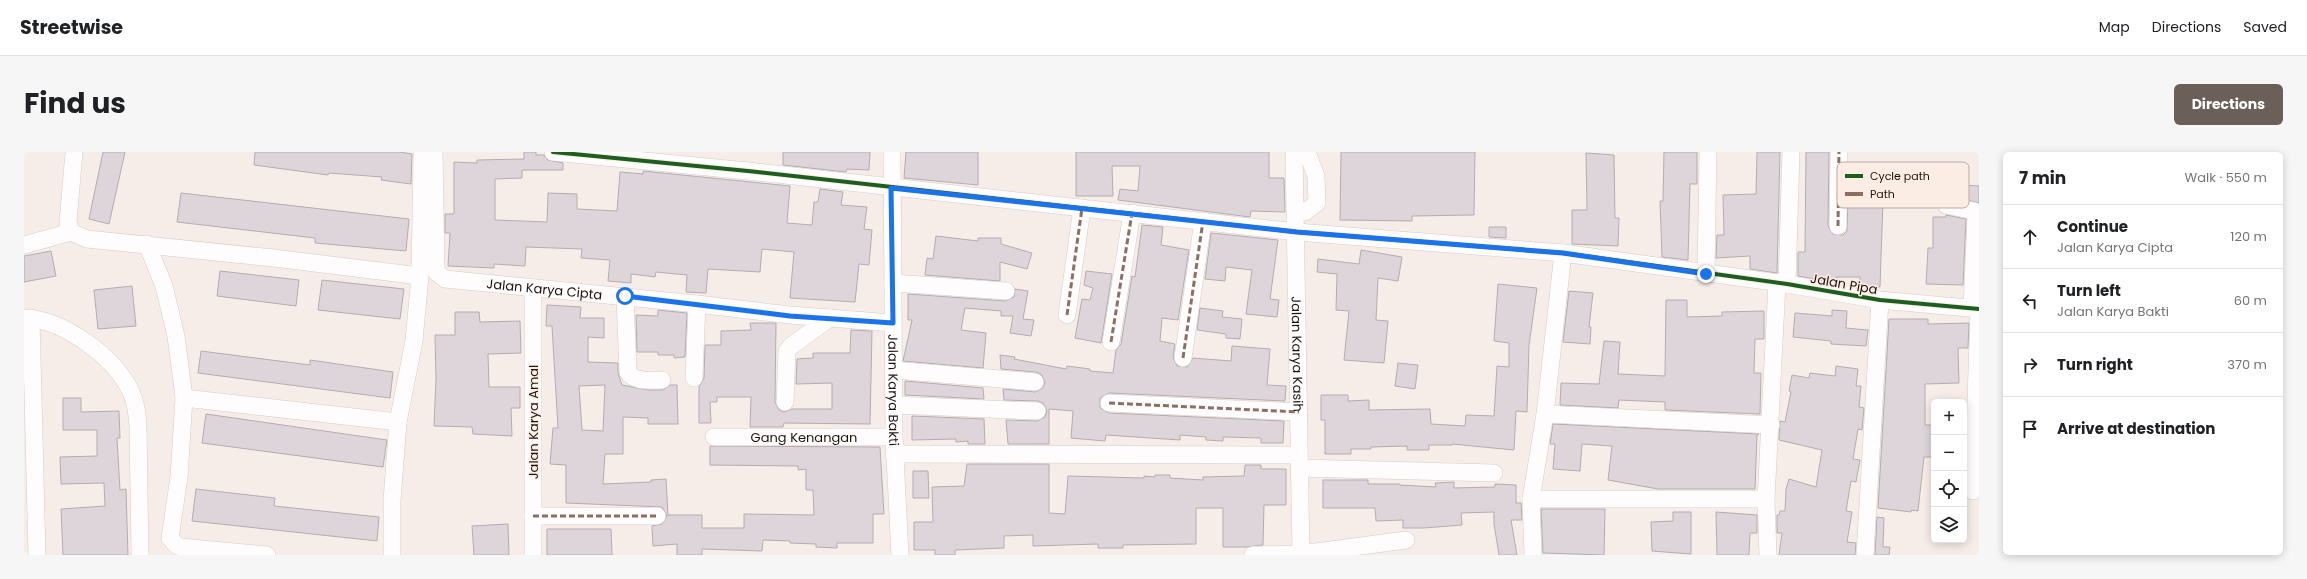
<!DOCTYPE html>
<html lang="en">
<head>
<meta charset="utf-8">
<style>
  body { margin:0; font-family:Poppins,sans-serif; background:#f6f6f6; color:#202124 }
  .controls { position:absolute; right:12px; bottom:12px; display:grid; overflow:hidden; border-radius:6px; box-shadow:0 2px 10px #0003 }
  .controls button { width:36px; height:36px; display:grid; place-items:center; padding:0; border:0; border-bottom:1px solid #e0e0e0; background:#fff; color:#202124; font:20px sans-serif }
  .stop { position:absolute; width:12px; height:12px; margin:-9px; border:3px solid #1a73e8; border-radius:50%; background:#fff }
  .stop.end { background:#1a73e8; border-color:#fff; box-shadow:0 1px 4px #0008 }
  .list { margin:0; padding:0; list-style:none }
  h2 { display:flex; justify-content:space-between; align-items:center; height:52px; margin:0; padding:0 16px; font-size:17px }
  h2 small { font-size:13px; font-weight:400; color:#757577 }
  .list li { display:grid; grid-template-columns:26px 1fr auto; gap:12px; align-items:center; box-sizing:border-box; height:64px; padding:0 16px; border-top:1px solid #e0e0e0 }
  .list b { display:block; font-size:15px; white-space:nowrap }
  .list p { margin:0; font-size:13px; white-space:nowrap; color:#757577 }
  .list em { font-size:13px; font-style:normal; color:#757577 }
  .icon { flex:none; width:22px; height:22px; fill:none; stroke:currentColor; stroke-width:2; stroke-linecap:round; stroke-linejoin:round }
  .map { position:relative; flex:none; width:1955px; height:403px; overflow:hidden; border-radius:6px }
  header { display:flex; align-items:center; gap:24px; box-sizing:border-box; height:56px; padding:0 20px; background:#fff; border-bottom:1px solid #e0e0e0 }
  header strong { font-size:19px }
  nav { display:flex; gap:22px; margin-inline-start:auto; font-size:14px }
  .intro { display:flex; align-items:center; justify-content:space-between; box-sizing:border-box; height:96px; padding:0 24px }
  h1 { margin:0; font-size:28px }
  .button { padding:10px 18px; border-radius:6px; background:#6a5f59; color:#fff; font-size:14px; font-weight:700 }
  main { display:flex; gap:24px; padding:0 24px }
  aside { flex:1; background:#fff; border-radius:6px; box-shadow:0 2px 10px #0003 }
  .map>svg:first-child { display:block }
  .building { fill:#ddd5d9; stroke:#b4acb0; fill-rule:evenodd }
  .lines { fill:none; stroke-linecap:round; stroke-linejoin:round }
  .minor-casing { stroke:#d6cbc5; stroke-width:18 }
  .minor { stroke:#fefcfc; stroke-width:17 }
  .quiet { stroke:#8d6e63; stroke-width:3; stroke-dasharray:6 3; stroke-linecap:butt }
  .cycleway-casing { stroke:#fbece4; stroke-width:6 }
  .cycleway { stroke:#1b5e20; stroke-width:4 }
  .route { stroke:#1a73e8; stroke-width:5 }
  .labels { text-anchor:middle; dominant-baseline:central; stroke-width:3; stroke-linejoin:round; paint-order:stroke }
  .street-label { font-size:13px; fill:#1e120b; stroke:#fbece4 }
  .key { fill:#fbece4; stroke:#b9aba3; stroke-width:1 }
  .key-label { font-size:11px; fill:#1e120b }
</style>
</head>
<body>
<header>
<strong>Streetwise</strong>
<nav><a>Map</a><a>Directions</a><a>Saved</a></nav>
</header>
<div class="intro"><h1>Find us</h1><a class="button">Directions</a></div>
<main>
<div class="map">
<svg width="1955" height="403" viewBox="0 0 1955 403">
  <rect width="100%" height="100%" fill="#f6ede9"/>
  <path class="building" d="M79,0h22l-16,72 -20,-5z
    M231,0h144l13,2 -1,30 -30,-4 1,-3 -53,-4 -1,2 -74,-10z
    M500,0h12v3h8l4,5 15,3v7h-41v8l-27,1v41l52,2 1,-29 29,1v15l40,2 3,-39 23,2v-3l147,15 -3,37 25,2 2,-23h4l2,-13 23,3 -2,13 26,2 -3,22 8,1 -3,35 -10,-1 -4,38 -65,-4 4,-46 -32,-3 -2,23 -52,-3 -2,24 -20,-1 1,-17 -31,-3 -1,5 -24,-3v9l-23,-2 2,-21 -29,-2 1,-9 -56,-2 -1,19 -31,-2v4l-46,-2 2,-33h-5v-19h9v-52l23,1v-3l47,-1z
    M759,0h87l-1,18 -22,-1 -1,3 -63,-7z
    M882,0h72v33l-74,-7z
    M1052,0h193v26h15l1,34 -34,-1 -1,6 -132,-17 2,-11 18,2 2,-25h-28l1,30h-37z
    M1317,0h134l-1,63 -62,1v5l-72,-1z
    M1640,0h33v32h-7l-2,76 -26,-3 -2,-56h3z
    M1733,0h23l-3,121 -27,-4v-13l-34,2 1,-23h7l-1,-40 33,-1z
    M1782,0h23l-1,74 5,8 10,1 4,-4 1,-32 35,2 -3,86 -20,-1v-9h-23v3h-17l-22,-4v-24h7z
    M1562,1l28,2 1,63h4l-1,28 -46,-2v-34h15z
    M1924,32l31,2v17l-32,-8z
    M157,41l228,26 -3,32 -91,-8v-5l-138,-16z
    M1922,63l20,4 -3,66 -37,-1 2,-36h5v-31h13z
    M1118,73l21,2 -2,18 28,5 -11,70 -16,-2 -2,23 15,3 -2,13 4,9 10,1 6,-9 38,3 1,-15 38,3 -3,36 19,1 -1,15 -176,-8 -9,5v10l9,5 175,8 -1,22h-22v-5l-38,-1v4l-17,-1v-3l-26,-2v5l-74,-5 -1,6 -34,-3 2,-27 -24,-2v35h-41l-2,-24 31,1 8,-4 2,-6 -4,-8 -5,-2 -34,-1 -1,-11 32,3 8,-4 2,-6 -4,-8 -5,-2 -35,-3 -1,-14 15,2 -1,2 52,10 1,-3 23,3v2l23,2 3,-23 5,-6 11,-68 3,1z
    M1465,75h17v11l-17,-1z
    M1187,81l67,7 -8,59 9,1 -2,17 -31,-3 6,-44 -26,-3 -1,14 -20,-2z
    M912,84l42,5v-3h23v6l31,9 -5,16 -27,-7v19l-75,-6 2,-17 6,1z
    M1337,98l41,7 -4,24 -20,-3 -2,42 12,1 -4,42 -40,-3 5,-49 -13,-1 1,-36 -20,-2 1,-13 41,5z
    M27,99l5,25 -32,6v-26z
    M196,119l79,9 -3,26 -79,-10z
    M1062,119l26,3 -11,69 -26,-5 7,-39 8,1 3,-12 -9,-3z
    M298,128l82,9 -4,30 -82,-9z
    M1474,132l39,4 -8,57 -2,67 -11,-1 -2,39 -62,-6v1h-23v5h-22v-4l-36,1v2h-20v5h-26v-34h-4v-25h27v6l21,-1v10l61,-1 1,15 34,2 1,-11 28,1 3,-50 12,1v-24l-15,-2z
    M108,134l4,40 -38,3 -4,-39z
    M991,137l13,2 -5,28 11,1 -3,16 -21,-3 3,-17h-12v-5l-36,-3 -4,22 25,3 -3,35 -80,-7 9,-41h-4v-26l97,7 9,-4z
    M1545,139l24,2 -4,34h2l-1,17 -27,-2z
    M1642,148h21v17l35,-1v-4l42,-1v28h-9l-1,34h7l-1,41 -95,-4v-8l-46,-2 -1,8 -58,-3 1,-22 38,1 5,-43 16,1 -2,32 47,2z
    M523,153l34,2 -1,11h24v20l-16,-1v25l30,1v10l4,12 26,5h15l7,-5h7l1,39h-30v-6l-25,-1v37h-18l-2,30 48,-2v-2l15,-1 2,36h34v13h42v-14l70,1 -1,-25h-7v-21l-8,1v-4l-88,-1v-19l170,1 4,67h-11v29h-36v5l-21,-1v-3l-26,-1v-2l-27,-1 -1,11 -60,-2v6h-25v-11l-24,2 -1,-20 10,-2 5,-8 -5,-9 -96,-4v-38l-16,-1 3,-36h5l-6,-102h-6zM581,233l-2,46 -21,-1 -3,-44z
    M1176,156l23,3 -1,6 20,2 -2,20 -14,-1v-4l-29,-4z
    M634,158l29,3 -2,44 -11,1v-3h-16v-3h-21l-1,-37 22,1z
    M1808,158l15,1 -1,17 22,2 -2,16 -35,-2v-3l-38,-4 2,-24 37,3z
    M431,160h24l1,10 40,-1 1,32 -33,1 1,33h31v21h-9l1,28 -39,-2 -1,-7 -38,-1 2,-47 -1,-44h20z
    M1865,167h39v5l41,-1 -1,25h-10l1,35 -34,1v41h9v32h-10l-6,54 -7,-1v2l-33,-4z
    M726,171h26l-1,79 4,8 5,2 8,-3h40v-26l-36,1 1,-25 16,-1v-5h37l1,-23 21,1 -2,93 -86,-1 -1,4h-33l1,-30h-34v5h-7l1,21h-12v-36l5,-9 1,-33h16v-14l30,-1z
    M177,199l109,14v-5l83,12 -3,26 -192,-25z
    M1374,211l20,2 -3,24 -20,-3z
    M1812,214l22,3 -2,17h5l-2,21 5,1 -2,22 -4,-1 -5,30 7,1 -4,22 -5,-1 -5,30 6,1 -5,30 9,1 -1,12h-76l3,-22h-5v-18h2l1,-4h5l1,-22 3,-10 27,8 6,-37 -43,-10 1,-19 5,1 6,-30 -2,-1 3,-16 17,3 1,-5 25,3z
    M881,229l78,7 1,11 -79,-4z
    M39,246h18v14l38,-1 1,27h-3l3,52 6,-1 2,66h-65l-2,-46 44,-3 -1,-23 -43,1 -1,-27 37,-1v-26h-34z
    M182,262l181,26 -4,27 -181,-24z
    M888,264l72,3 1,25h-17v-3l-12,1v-3l-44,1z
    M1529,272l206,10 -2,1 -2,54h-97l-50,-9 4,-34 -30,-2 -2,27 -27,-2 2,-25h-5z
    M943,312h82v49l16,1 3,-38 76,2v-2l11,1v-2h15v3l33,2v-3l41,-1 1,-11h16v4h25v36h-22l-1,40 -16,2h-24v-39h-27v36l-73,1v3h-25v-4l-65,2v-11l-29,1v12l-49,2v5h-20v-5h-21v-28h19l-1,-35 32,-1z
    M889,319h15l1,27h-16z
    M1299,328h45v4h32v1l36,2 -1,-4 19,-1v6l41,-1v-3l21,1v18h5l1,17h-11l6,35h-18l-5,-31v-12l-33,1 1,12 -38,3h-21v-8l-27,1 -1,-13h-52z
    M172,337l79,9 -1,8 105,11 -2,24 -185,-20z
    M1517,357h64l-1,46 -61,-2z
    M1649,360h18v42l-39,-3 -1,-29 22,-1z
    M1692,360l41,3v18h-7l-1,22h-32z
    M1853,365l7,1 -1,29h7l-1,8h-14z
    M484,372l1,31h-35l-2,-29z
    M523,377h64l1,26h-65z"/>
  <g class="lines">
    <defs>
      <g id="minor">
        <path d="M50,0l-6,71 3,9 16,7 187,19 146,18"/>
        <path id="s1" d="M410,0l2,117 1,4 8,6 252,25 93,11 103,8"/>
        <path d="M529,0l195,19 549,61 266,21 224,31 93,16 99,9"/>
        <path id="s2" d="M868,0l2,285 6,118"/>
        <path id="s3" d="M1270,0l7,403"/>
        <path d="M1922,53l28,6 2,4 -4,93"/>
        <path d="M1271,58l10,2 12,-9 -1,-27 -9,-24"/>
        <path d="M1814,74l1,-74"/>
        <path d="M123,92l17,42 12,50 8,62 -5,79 -9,61 6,7 5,2 86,8"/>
        <path d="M0,93l47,-13"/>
        <path d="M1682,122l2,-122"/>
        <path d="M869,131l113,8"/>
        <path d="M1763,132l4,-132"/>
        <path d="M601,144l3,76c7,11 23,8 34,8"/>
        <path d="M1043,163l15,-107"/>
        <path d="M0,166c39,1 91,39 107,74 5,10 6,21 7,33l2,130"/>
        <path d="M7,166l6,237"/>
        <path d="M1087,190l21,-129"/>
        <path d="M1159,206l20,-137"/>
        <path d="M870,218l141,12"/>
        <path d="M670,226l3,-74"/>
        <path d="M160,246l214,24"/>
        <path d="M761,250l2,-51 4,-5 39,-28"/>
        <path d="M1085,251l190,9"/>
        <path d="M870,253l143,6"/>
        <path d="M1521,262l226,11"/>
        <path id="s4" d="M690,285h180"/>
        <path d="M870,302l405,1"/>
        <path d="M1275,316l195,5"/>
        <path d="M1949,339l6,-182"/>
        <path d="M1507,347h235"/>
        <path d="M509,364h124"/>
        <path d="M368,403v-55l6,-78 16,-81 6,-65 2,-124"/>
        <path d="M509,403v-267"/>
        <path d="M1229,403l48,-1 105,-14"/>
        <path d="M1509,403l-2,-56 14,-85 18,-161"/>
        <path d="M1744,403l-2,-56 11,-216"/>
        <path d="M1841,403l15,-255"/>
      </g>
    </defs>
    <use href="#minor" class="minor-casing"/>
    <use href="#minor" class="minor"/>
    <path class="quiet" d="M1814,74l1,-74
      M1043,163l15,-107
      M1087,190l21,-129
      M1159,206l20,-137
      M1085,251l190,9
      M509,364h124"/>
    <defs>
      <path id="cycleway" d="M529,0l195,19 549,61 266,21 224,31 93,16 99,9"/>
    </defs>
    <use href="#cycleway" class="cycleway-casing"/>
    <use href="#cycleway" class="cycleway"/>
  </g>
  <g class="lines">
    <path class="route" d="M601,144l165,20 103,7 -2,-135 406,44 266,21 143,21"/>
  </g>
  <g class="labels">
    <g class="street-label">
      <text transform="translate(1820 132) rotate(10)">Jalan Pipa</text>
      <text stroke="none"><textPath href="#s1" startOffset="231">Jalan Karya Cipta</textPath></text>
      <text stroke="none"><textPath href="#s3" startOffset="202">Jalan Karya Kasih</textPath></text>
      <text stroke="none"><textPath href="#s2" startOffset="238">Jalan Karya Bakti</textPath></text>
      <text transform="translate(509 270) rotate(-90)">Jalan Karya Amal</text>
      <text stroke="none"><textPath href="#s4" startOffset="90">Gang Kenangan</textPath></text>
    </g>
  </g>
  <rect x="1813" y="10" width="132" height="46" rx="6" class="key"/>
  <rect x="1821" y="22" width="18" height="4" fill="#1b5e20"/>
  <rect x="1821" y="40" width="18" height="4" fill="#8d6e63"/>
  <g class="key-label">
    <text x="1846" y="28">Cycle path</text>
    <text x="1846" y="46">Path</text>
  </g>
</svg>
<div class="controls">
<button>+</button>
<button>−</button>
<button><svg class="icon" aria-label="locate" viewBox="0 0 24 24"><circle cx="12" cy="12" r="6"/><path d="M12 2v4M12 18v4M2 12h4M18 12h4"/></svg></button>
<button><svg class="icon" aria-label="layers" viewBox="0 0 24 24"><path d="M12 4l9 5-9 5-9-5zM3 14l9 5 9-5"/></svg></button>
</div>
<div class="stop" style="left:601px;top:144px"></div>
<div class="stop end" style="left:1682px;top:122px"></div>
</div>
<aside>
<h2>7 min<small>Walk · 550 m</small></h2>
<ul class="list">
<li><svg class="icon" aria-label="ahead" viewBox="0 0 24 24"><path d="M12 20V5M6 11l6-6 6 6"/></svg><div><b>Continue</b><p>Jalan Karya Cipta</p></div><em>120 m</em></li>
<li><svg class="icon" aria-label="left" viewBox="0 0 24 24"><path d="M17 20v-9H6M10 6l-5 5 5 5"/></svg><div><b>Turn left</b><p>Jalan Karya Bakti</p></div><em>60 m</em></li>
<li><svg class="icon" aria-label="right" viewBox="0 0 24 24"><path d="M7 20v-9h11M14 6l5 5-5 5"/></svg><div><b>Turn right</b></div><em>370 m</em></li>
<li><svg class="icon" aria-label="arrive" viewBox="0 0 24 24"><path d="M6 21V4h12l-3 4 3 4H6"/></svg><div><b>Arrive at destination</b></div></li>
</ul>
</aside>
</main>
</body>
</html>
